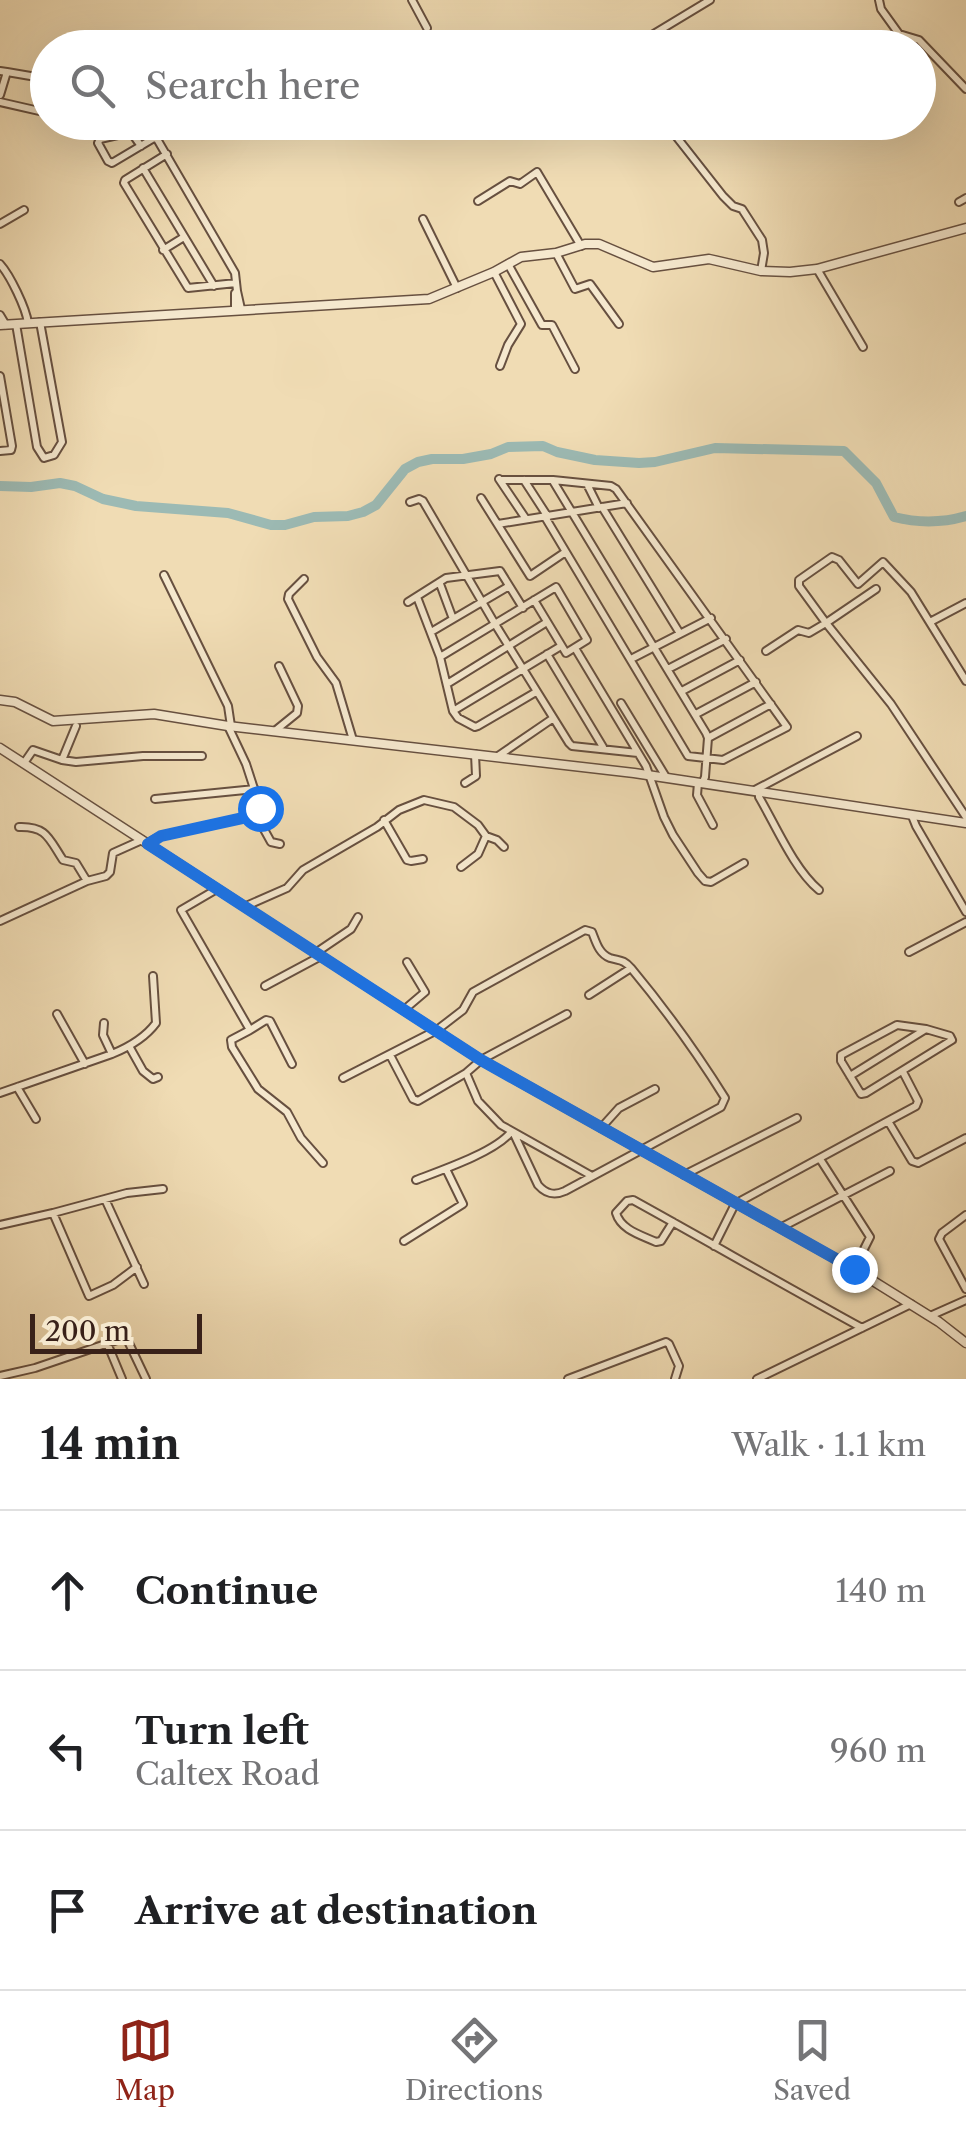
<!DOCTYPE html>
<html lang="en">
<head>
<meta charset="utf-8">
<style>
  body { margin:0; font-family:"Libre Caslon Text",serif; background:#f6f6f6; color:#202124 }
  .scale { position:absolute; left:30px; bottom:25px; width:172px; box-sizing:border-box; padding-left:10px; border:5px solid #392119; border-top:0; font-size:28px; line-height:35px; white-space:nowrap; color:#392119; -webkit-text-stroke:8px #f5e8ce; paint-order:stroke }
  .stop { position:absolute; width:30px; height:30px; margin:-22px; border:8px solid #1a73e8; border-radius:50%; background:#fff }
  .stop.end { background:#1a73e8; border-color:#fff; box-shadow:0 2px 10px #0008 }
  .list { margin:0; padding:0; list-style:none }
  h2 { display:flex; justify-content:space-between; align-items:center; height:130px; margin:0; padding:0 40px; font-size:42px }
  h2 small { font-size:32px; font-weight:400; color:#757577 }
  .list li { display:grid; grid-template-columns:65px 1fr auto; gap:30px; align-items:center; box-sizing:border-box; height:160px; padding:0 40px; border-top:2px solid #e0e0e0 }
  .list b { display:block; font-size:38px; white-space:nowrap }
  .list p { margin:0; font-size:32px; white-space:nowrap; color:#757577 }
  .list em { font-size:32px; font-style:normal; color:#757577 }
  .icon { flex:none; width:55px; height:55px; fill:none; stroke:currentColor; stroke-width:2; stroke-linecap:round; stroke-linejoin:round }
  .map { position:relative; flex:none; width:966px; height:1379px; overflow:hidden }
  .search { position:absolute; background:#fff; box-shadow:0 10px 40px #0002; left:30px; right:30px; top:30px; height:110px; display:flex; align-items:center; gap:25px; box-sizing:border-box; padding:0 35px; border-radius:55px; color:#757577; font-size:38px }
  .sheet { height:610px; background:#fff }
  nav { display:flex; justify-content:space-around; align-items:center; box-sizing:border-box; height:140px; border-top:2px solid #e0e0e0; background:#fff; font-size:28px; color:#757577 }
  nav a { display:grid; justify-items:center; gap:5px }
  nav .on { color:#8f2418 }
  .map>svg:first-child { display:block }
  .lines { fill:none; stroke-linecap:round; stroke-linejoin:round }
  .river { stroke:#9cbab4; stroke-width:10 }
  .minor-casing { stroke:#675040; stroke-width:10 }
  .tertiary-casing { stroke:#675040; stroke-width:11 }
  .minor { stroke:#f5e8ce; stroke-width:6 }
  .tertiary { stroke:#f5e8ce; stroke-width:8 }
  .route { stroke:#1a73e8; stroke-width:12 }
</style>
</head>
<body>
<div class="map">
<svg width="966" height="1379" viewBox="0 0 966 1379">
  <rect width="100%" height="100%" fill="#f0dcb4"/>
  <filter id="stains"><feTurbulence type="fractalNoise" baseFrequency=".002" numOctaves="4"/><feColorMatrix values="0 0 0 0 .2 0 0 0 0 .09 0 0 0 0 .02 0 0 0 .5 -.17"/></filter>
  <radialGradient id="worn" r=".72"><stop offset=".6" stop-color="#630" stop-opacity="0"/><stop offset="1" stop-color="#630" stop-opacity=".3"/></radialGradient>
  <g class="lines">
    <path class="river" d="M0,486l31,1 29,-4 15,3 28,13 33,7 92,7 43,12h14l29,-8 34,-1 15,-4 13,-7 29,-36 13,-7 14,-3h31l28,-5 17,-7 35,-1 14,6 38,8 44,3 16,-1 60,-14 129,3 32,32 18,34c24,6 48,6 72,-1"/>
    <defs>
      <path id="minor" d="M412,0l15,28
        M879,0l2,9 18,25 20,6 47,49
        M625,48l22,-10
        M652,48l-5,-10 63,-38
        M0,71l7,1 -7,23
        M7,72l41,7
        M0,102l48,11
        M667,122l1,4 55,70 10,10 9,3 20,31 2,13 -3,18
        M141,146l-10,-14 -31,7 -2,4 10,18 4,2 42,-25 3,1 78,134 2,18 -2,2v16
        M167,154l-42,26 -1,3 64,105 48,-5
        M143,168l71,118
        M478,201l32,-20 10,3 17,-12 44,74
        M959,202l7,-4
        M423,219l34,69
        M0,224l24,-14
        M163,250l21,-13
        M556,253l19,36 15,-5 29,40
        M0,264c10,11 26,44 28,59
        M508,264l34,61h10l23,44
        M817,269l46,78
        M494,272l27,52 -13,21 -8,21
        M237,291l4,18
        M0,315l6,10
        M16,324l21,123 7,11 10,-3 8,-13 -22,-120
        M0,376l12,70 -1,4 -11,1
        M499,479l27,40
        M500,480h53l58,6 5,3 171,238 -64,33 -35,-4 -143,-239
        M524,480l24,37
        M553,481l153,252 2,5 -3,39 -3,7
        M587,484l12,24
        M481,498l49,78 34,-23
        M410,502l9,-3 4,2 72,123 74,119 3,3 66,7
        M602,507l77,125
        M498,524l129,-21
        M164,575l64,131 3,20
        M304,579l-15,15 -1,5 29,58 19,26 17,57
        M440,584l13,35
        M876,589l-50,34 65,81 75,113
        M417,597l23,60 13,54 5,7 17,9 3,-1 58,-34
        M408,602l38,-24 54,-7 23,37
        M930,622l36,-19
        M431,632l78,-46
        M575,648l71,118 18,51 9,18 25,38 7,8 6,1 33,-19
        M766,651l32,-21 11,3 17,-10 -27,-37v-6l33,-23 7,3 19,24 25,-22 28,30 55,89
        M547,654l56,93
        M440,657l116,-70 31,53 -21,13 -32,-53
        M631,659l80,-41
        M668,669l58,-30
        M447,684l100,-62
        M682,691l58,-31
        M621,703l45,74
        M453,711l108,-65
        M696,714l60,-32
        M276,730l21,-17 1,-7 -19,-40
        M708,738l63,-34
        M498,756l54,-37
        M62,760l14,-34
        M24,763l9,-13 29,10 14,2 67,-6h59
        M465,783l11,-7 -1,-22
        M698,783l-1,12 16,30
        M755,790l102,-54
        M759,791v6c17,29 35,72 60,93
        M155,799l100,-10
        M256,815l15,27 9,2
        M912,816l4,10 50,86
        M384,820l23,40 4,1 12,-2
        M19,827c28,-1 30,12 44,33l13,3 11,18
        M148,843l13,-7 95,-21 4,-8 -14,-43 -18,-38
        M461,867l17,-13 8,-18
        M217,889l-36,21 69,120 -19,10 1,7 26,42 29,23 14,26 22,25
        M246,906l41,-18 16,-18 74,-43 22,-17 25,-10 30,7 24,18 8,11 11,4 7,7
        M0,921l87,-40 19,-5 4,-4 3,-19 29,-13
        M317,952l34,-23 7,-12
        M909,952l57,-30
        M265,986l56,-30
        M405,1009l20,-17 -18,-30
        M57,1014l28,50
        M104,1023l-1,12 9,19
        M250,1030l16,-10 4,1 22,43
        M129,1046l14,25 10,8 5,-2
        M390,1055l23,44 5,2 48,-28 15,-13 86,-46
        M903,1072l15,29 -2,5 -28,15 24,40 6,2 48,-25
        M466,1073l12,28 23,24 91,51
        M850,1076l76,-47 24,7 2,4 -86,53 -5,1 -20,-33v-6l56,-30 29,4
        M343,1078l94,-48 26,-20 10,-18 112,-62 7,2c4,10 7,22 18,26 10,3 13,1 21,10
        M17,1087l19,32
        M0,1093l112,-39c17,-7 33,-16 44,-31l-3,-47
        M601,1128l18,-20 36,-19
        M514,1134l24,51c8,9 16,11 27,6l156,-84 4,-9c-28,-45 -60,-89 -94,-130l-42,27
        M820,1159l50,78 -16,32
        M684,1175l113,-57
        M416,1180c26,-10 79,-28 95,-48
        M105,1199l39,85
        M53,1213l74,-20 36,-4
        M966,1215l-24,18 -3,6 27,50
        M673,1222l-12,19 -5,1c-15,-7 -35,-12 -40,-29l11,-12 6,-1c76,42 152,86 229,128
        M0,1225l53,-12 36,83 24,-11 24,-18
        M780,1228l110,-57
        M404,1241l59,-37 -17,-35
        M714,1246l21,-42 153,-83
        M930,1316l36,-16
        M107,1343l15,36
        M0,1376l35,-8 91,-31 20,42
        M568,1379l98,-37 3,2 10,22 -4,13
        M757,1379l154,-75"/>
      <path id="tertiary" d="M0,325l429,-26 65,-27 27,-15 35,-4 29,-9h14l54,23 56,-8 52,12 29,1 27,-3 149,-41
        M0,700l15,2 38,19 101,-7 74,12 406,47 332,50
        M0,748l481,312 373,209 85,53 27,21"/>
    </defs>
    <use href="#minor" class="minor-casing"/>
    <use href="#tertiary" class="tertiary-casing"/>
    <use href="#minor" class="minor"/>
    <use href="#tertiary" class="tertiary"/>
  </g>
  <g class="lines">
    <path class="route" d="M260,808l-4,7 -95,21 -13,8 333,216 373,209"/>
  </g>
  <rect width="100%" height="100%" filter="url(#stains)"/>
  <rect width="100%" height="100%" fill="url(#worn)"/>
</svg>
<div class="scale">200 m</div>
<div class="stop" style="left:260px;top:808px"></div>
<div class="stop end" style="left:854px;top:1269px"></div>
<div class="search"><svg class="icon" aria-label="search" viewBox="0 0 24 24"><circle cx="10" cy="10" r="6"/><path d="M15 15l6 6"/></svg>Search here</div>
</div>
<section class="sheet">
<h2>14 min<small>Walk · 1.1 km</small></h2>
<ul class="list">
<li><svg class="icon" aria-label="ahead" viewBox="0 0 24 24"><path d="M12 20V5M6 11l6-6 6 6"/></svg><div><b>Continue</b></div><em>140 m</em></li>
<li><svg class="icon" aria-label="left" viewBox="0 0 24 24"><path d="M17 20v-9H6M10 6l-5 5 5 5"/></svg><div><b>Turn left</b><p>Caltex Road</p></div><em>960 m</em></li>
<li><svg class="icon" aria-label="arrive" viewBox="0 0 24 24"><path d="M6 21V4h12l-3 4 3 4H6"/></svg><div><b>Arrive at destination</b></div></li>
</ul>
</section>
<nav>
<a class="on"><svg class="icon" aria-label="map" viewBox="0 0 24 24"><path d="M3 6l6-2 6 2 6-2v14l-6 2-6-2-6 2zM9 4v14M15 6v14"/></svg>Map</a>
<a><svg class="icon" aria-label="directions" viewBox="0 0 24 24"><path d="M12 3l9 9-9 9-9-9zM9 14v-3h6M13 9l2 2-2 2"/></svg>Directions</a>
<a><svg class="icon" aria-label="saved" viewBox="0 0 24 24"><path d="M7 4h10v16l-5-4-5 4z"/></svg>Saved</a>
</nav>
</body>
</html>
